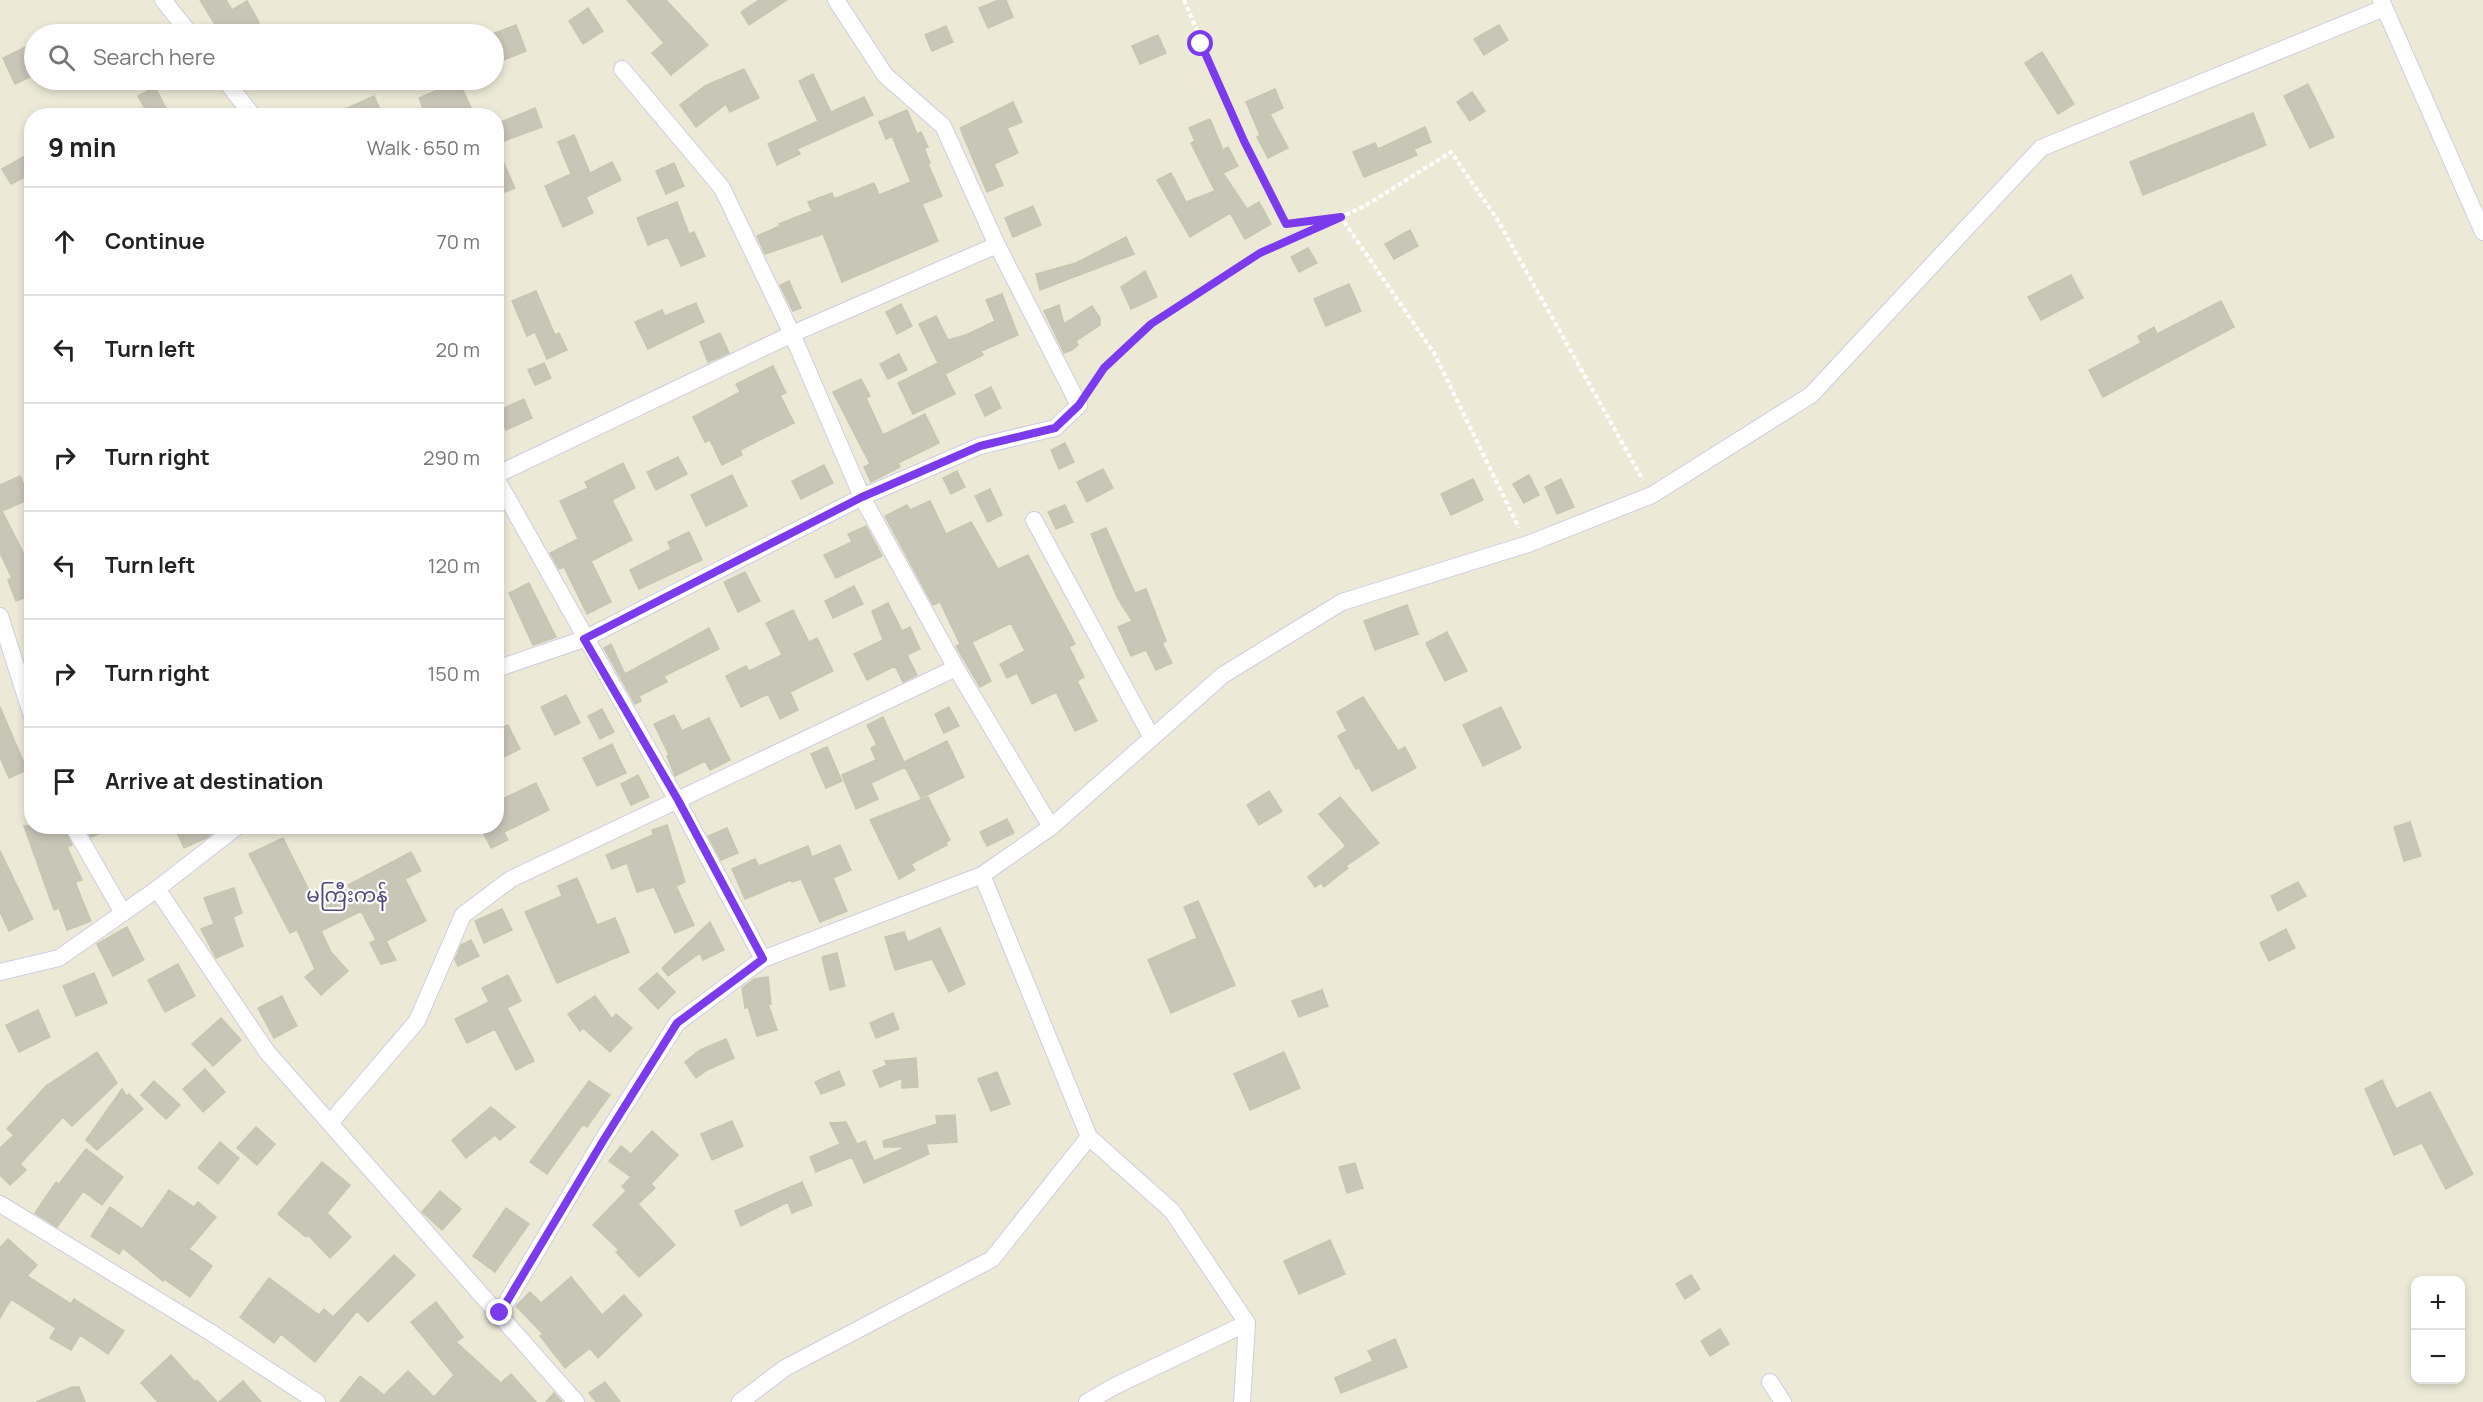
<!DOCTYPE html>
<html lang="en">
<head>
<meta charset="utf-8">
<style>
  body { margin:0; font-family:Manrope,"Noto Sans Myanmar",sans-serif; background:#f2f2f2; color:#222 }
  .controls { position:absolute; right:18px; bottom:18px; display:grid; overflow:hidden; border-radius:12px; box-shadow:0 3px 9px #0003 }
  .controls button { width:54px; height:54px; display:grid; place-items:center; padding:0; border:0; border-bottom:2px solid #e0e0e0; background:#fff; color:#222; font:30px sans-serif }
  .stop { position:absolute; width:18px; height:18px; margin:-14px; border:4px solid #7c3aed; border-radius:50%; background:#fff }
  .stop.end { background:#7c3aed; border-color:#fff; box-shadow:0 2px 6px #0008 }
  .list { margin:0; padding:0; list-style:none }
  h2 { display:flex; justify-content:space-between; align-items:center; height:78px; margin:0; padding:0 24px; font-size:26px }
  h2 small { font-size:20px; font-weight:400; color:#767676 }
  .list li { display:grid; grid-template-columns:39px 1fr auto; gap:18px; align-items:center; box-sizing:border-box; height:108px; padding:0 24px; border-top:2px solid #e0e0e0 }
  .list b { display:block; font-size:22px; white-space:nowrap }
  .list em { font-size:20px; font-style:normal; color:#767676 }
  .icon { flex:none; width:33px; height:33px; fill:none; stroke:currentColor; stroke-width:2; stroke-linecap:round; stroke-linejoin:round }
  .map { position:relative; flex:none; width:2483px; height:1402px; overflow:hidden }
  .search { position:absolute; background:#fff; box-shadow:0 3px 9px #0003; left:24px; top:24px; width:480px; height:66px; display:flex; align-items:center; gap:15px; box-sizing:border-box; padding:0 21px; border-radius:33px; color:#767676; font-size:22px }
  .panel { position:absolute; background:#fff; box-shadow:0 3px 9px #0003; left:24px; top:108px; width:480px; height:726px; border-radius:24px }
  .map>svg:first-child { display:block }
  .building { fill:#c7c6b7; stroke:#c6c7b1; stroke-width:1.5 }
  .lines { fill:none; stroke-linecap:round; stroke-linejoin:round }
  .minor-casing { stroke:#d0cce2; stroke-width:18 }
  .path { stroke:#fff; stroke-width:4; stroke-dasharray:4.5 3; stroke-linecap:butt }
  .minor { stroke:#fff; stroke-width:16 }
  .route { stroke:#7c3aed; stroke-width:8 }
  .labels { text-anchor:middle; dominant-baseline:central; stroke-width:4.5; stroke-linejoin:round; paint-order:stroke }
  .quarter-label { font-size:20px; fill:#4f457b; stroke:#fff }
</style>
</head>
<body>
<div class="map">
<svg width="2483" height="1402" viewBox="0 0 2483 1402">
  <rect width="100%" height="100%" fill="#ecead7"/>
  <path class="building" d="M200,0h26l6,10 15,-9 12,21v6l-10,6h-28z
    M627,0h39l42,45 -37,30 -19,-22 12,-10z
    M759,0h28l-38,25 -8,-13z
    M999,0h7l7,17 -25,11 -9,-20z
    M588,8l15,23 -20,13 -14,-23z
    M516,25l10,26 -25,10 -9,-27z
    M1499,25l9,15 -24,15 -10,-16z
    M946,26l7,16 -21,9 -7,-16z
    M1158,35l8,18 -26,11 -8,-18z
    M34,43v32l-19,9 -12,-26z
    M2042,52l32,52 -16,10 -33,-51z
    M744,69l15,29 -29,14 -4,-8 -30,23 -16,-22 25,-19z
    M813,74l18,38 33,-15 9,18 -76,34 3,5 -23,11 -9,-21 50,-23 -19,-40z
    M459,81l12,27 -19,8h-26l-7,-18z
    M2308,84l26,53 -24,11 -26,-52z
    M155,87l15,29h-21l-11,-20z
    M1275,89l8,19 -13,6 18,34 -20,10 -11,-21 3,-2 -14,-33z
    M1472,92l13,19 -15,10 -13,-19z
    M374,96l9,20h-53z
    M1013,102l9,20 -15,6 11,25 -24,11 9,21 -16,7 -27,-64z
    M535,108l7,19 -46,17v-20z
    M907,110l10,24 4,-2 7,15 -4,1 6,15 -2,1 14,32 -20,8 16,37 -96,41 -19,-48 -58,20 -8,-18 23,-10 -1,-2 33,-13 -4,-9 24,-9 2,6 40,-16 5,12 32,-13 -19,-46 -6,3 -7,-17z
    M2253,113l13,32 -123,50 -13,-33z
    M1210,119l13,31 5,-3 10,19 -15,7 24,36 12,-7 12,22 -26,15 -15,-26 -40,24 -33,-57 14,-7 15,29 29,-11 -24,-48 4,-2 -6,-13z
    M1425,127l6,15 -17,7 3,6 -53,22 -11,-25 22,-9 3,6z
    M574,135l16,38 22,-11 9,18 -35,17 7,16 -30,14 -18,-41 26,-12 -13,-32z
    M496,146l19,42 -19,7z
    M32,152v21l-21,11 -9,-15z
    M674,163l10,23 -18,8 -10,-23z
    M677,202l12,32 5,-2 11,24 -24,10 -13,-29 -20,8 -11,-27z
    M1033,206l8,19 -28,12 -8,-19z
    M1410,230l8,16 -24,13 -9,-15z
    M1126,237l8,17 -94,36 -4,-16 40,-11z
    M1308,248l9,15 -18,9 -8,-15z
    M1145,271l12,26 -26,12 -10,-22z
    M2071,275l12,23 -42,22 -13,-23z
    M789,281l12,27 -8,3 -13,-26z
    M1349,284l12,27 -35,15 -12,-27z
    M536,291l19,44 4,-2 8,17 -20,9 -12,-27 -8,4 -15,-35z
    M1002,294l16,41 -37,16 2,4 -38,19 10,20 -42,20 -15,-31 40,-20 -19,-39 17,-8 12,24 18,-5 29,-14 -9,-21z
    M2221,301l13,26 -131,70 -14,-27 52,-27 -3,-7 16,-9 3,7z
    M696,303l8,19 -56,27 -13,-27 27,-12 3,6z
    M901,304l11,22 -15,8 -11,-22z
    M1059,305l5,19 28,-18 8,12v7l-24,16 2,4 -6,5 -8,3 -20,-42z
    M720,333l9,20 -21,9 -8,-20z
    M899,354l8,16 -19,9 -8,-15z
    M544,363l7,15 -16,7 -7,-15z
    M773,366l13,27 -6,2 14,28 -54,27 2,5 -20,10 -12,-25 -5,2 -12,-25 47,-25 -4,-8z
    M861,379l9,17 -4,2 17,37 42,-21 14,29 -41,20 2,4 -29,15 -7,-15 6,-3 -37,-72z
    M991,387l10,21 -16,8 -10,-21z
    M524,399l8,19 -26,12 -8,-19z
    M1065,443l9,19 -15,7 -8,-19z
    M678,457l9,17 -31,16 -9,-18z
    M623,463l12,25 -23,12 20,40 -41,21 20,41 -24,12 -23,-47 -5,2 -9,-16 28,-14 -18,-38 28,-13 -3,-6z
    M824,465l9,18 -32,16 -9,-18z
    M1103,469l10,19 -26,14 -10,-20z
    M957,471l8,16 -14,7 -8,-16z
    M732,475l15,31 -41,20 -15,-31z
    M1529,475l10,20 -15,8 -11,-19z
    M20,476l10,23 -28,12 30,59v25l-16,6 -8,-21 4,-2 -12,-25v-68z
    M1473,479l10,21 -32,15 -10,-21z
    M1561,479l13,28 -17,7 -12,-27z
    M990,489l12,26 -14,7 -13,-26z
    M930,501l16,33 25,-12 27,47 30,-14 47,89 -6,3 15,30 -7,4 20,40 -22,10 -19,-39 -24,12 -15,-31 -10,5 -7,-14 25,-13 -14,-28 -39,19 19,39 -11,6 -24,-41 4,-2 -20,-42 -7,3 -48,-89 22,-11 3,5z
    M1065,505l8,17 -17,7 -8,-17z
    M866,526l16,30 -46,22 -12,-23 28,-13 -4,-8z
    M1106,528l29,65 11,-4 20,52 -4,2 10,20 -16,7 -10,-20 -15,6 -13,-29 14,-6 -15,-24 -26,-63z
    M689,532l13,28 -63,29 -9,-19 41,-21 -3,-7z
    M745,572l15,29 -22,11 -14,-30z
    M529,583l27,54 -23,8 -24,-52z
    M854,586l9,18 -30,14 -8,-17z
    M888,603l14,28 8,-4 10,22 -13,6 10,20 -14,7 -8,-16 -28,14 -13,-26 29,-14 -11,-29z
    M1407,605l11,29 -43,16 -11,-29z
    M793,610l16,32 8,-4 16,33 -43,21 8,18 -18,9 -12,-25 -27,13 -15,-31 20,-10 3,5 33,-16 -16,-32z
    M709,628l10,21 -55,27 3,6 -28,14 2,5 -6,3 -31,-56 7,-4 14,30z
    M1447,632l20,39 -22,10 -19,-38z
    M566,695l14,28 -25,12 -14,-28z
    M1363,697l35,54 7,-4 11,21 -44,23 -13,-23 -3,1 -18,-33 9,-5 -10,-19z
    M0,707l27,63 -18,8 -9,-21z
    M949,707l10,19 -15,7 -9,-19z
    M1501,707l20,41 -38,18 -20,-41z
    M602,709l12,23 -14,7 -12,-23z
    M674,715l8,16 27,-13 21,42 -20,10 -5,-9 -30,15 -8,-20 2,-1 -15,-31z
    M883,717l21,45 43,-21 17,36 -43,21 -16,-31 -34,16 7,16 -22,10 -14,-34 34,-15 -5,-12 6,-3 -10,-20z
    M508,725l12,24 -24,12v-31z
    M612,744l14,29 -29,13 -14,-28z
    M827,747l15,34 -16,7 -15,-34z
    M638,775l11,22 -18,8 -10,-21z
    M536,783l13,27 -45,22 4,8 -17,8 -11,-22h16v-24z
    M1269,791l13,20 -23,14 -12,-20z
    M928,797l22,43 -4,2 1,3 -36,19 4,6 -16,9 -29,-59z
    M1340,797l39,46 -33,23 2,2 -24,19 -3,-4 -6,4 -7,-10 38,-31 -27,-32z
    M1007,819l7,14 -27,13 -7,-14z
    M2410,822l11,34 -17,5 -10,-34z
    M667,825l18,57 -9,4 18,39 -19,8 -21,-46 -17,5 -10,-29 -15,6 -6,-14 47,-20 -1,-5z
    M24,826h39l9,19 -5,2 15,33 -7,2 16,39 -24,9 -8,-22 -5,2z
    M85,826h31v1l-25,10z
    M174,826h46l-14,12 -22,10z
    M727,828l11,25 -17,7 -13,-24z
    M283,838l34,68 33,-17 -2,-4 63,-33 10,19 -16,8 21,42 -40,20 10,19 -15,4 -11,-21 6,-3 -15,-29 -40,20 10,21 17,19 -27,24 -16,-18 10,-8 -18,-39 -7,3 -41,-79z
    M840,845l11,25 -18,8 14,33 -27,11 -19,-43 -9,3 -1,-2 -46,19 -13,-30 23,-10 4,7 49,-20 4,11z
    M0,851l33,68 -24,12 -9,-19z
    M577,878l20,47 18,-7 14,34 -72,31 -32,-71 37,-16 -4,-10z
    M2298,882l8,14 -28,15 -7,-15z
    M234,888l8,25 -9,4 10,29 -27,12 -15,-29 13,-5 -10,-26z
    M1198,901l37,84 -64,28 -23,-53 49,-22 -13,-31z
    M502,909l10,21 -28,13 -9,-22z
    M710,922l14,28 -21,10 -3,-7 -32,23 -6,-8z
    M127,927l17,33 -31,16 -16,-32z
    M940,928l25,56 -16,8 -17,-33 -37,11 -10,-33 19,-5 4,10z
    M2286,929l9,19 -26,13 -9,-18z
    M471,940l8,16 -21,10 -3,-6 6,-15z
    M837,953l8,33 -15,4 -8,-33z
    M178,964l17,32 -30,16 -17,-32z
    M94,973l13,30 -31,13 -13,-30z
    M657,973l18,19 -17,17 -19,-20z
    M508,975l13,26 -14,7 27,53 -18,9 -21,-41 -28,14 -12,-24 34,-17 -7,-14z
    M768,977l3,27h-3l9,26 -20,6 -9,-29 -3,1 -3,-20 12,-9z
    M1322,990l6,16 -29,11 -7,-16z
    M282,996l15,30 -23,12 -16,-30z
    M595,996l17,23 4,-5 16,14 -22,24 -27,-24 -3,3 -12,-17z
    M38,1010l12,27 -31,15 -13,-27z
    M893,1013l6,16 -23,9 -6,-15z
    M221,1018l20,22 -28,26 -21,-22z
    M726,1039l8,19 -27,12 -11,8 -11,-16 15,-12z
    M97,1052l20,31 -45,43 -9,-9 -43,47 6,6 -16,15 -10,-10v-27l14,-13 -7,-6 39,-43z
    M1284,1052l16,36 -50,22 -16,-36z
    M916,1058l2,29 -16,1v-10l-22,9 -7,-16 14,-6 -2,-4z
    M205,1069l20,23 -22,20 -20,-23z
    M839,1071l6,14 -24,9 -6,-12z
    M997,1072l13,32 -19,7 -13,-32z
    M2382,1080l14,29 34,-17 43,82 -27,15 -24,-46 -28,12 -29,-66z
    M154,1081l26,24 -14,14 -25,-24z
    M589,1081l21,14 -23,32 -4,-3 -36,50 -17,-12z
    M122,1089l5,8 2,-3 14,15 -46,41 -11,-10z
    M491,1107l24,20 -15,13 -5,-5 -29,23 -14,-18z
    M955,1115l2,27 -31,2 3,10 -65,29 -12,-26 -36,15 -6,-15 30,-13 -10,-21 16,-1 11,22 8,-3 9,20 33,-14h-23l-1,-6 54,-17 -1,-8z
    M732,1121l11,25 -31,14 -11,-26z
    M256,1127l19,17 -18,21 -20,-17z
    M652,1131l26,24 -27,29 4,4 -17,16 37,41 -36,32 -23,-25 3,-2 -26,-25 33,-34 -4,-5 9,-9 -22,-16 12,-15 10,8z
    M220,1142l19,16 -21,26 -20,-16z
    M86,1149l37,28 -21,28 -19,-14 -26,36 -22,-14 21,-31 3,2z
    M322,1162l28,23 -23,28 24,24 -21,21 -22,-23 -2,2 -28,-23z
    M1355,1163l8,25 -16,5 -8,-26z
    M802,1182l10,23 -20,8 -4,-11 -47,24 -6,-15z
    M169,1190l25,17 4,-5 18,15 -27,32 23,17 -22,31 -26,-18 -1,2 -40,-33 -4,6 -28,-18 19,-29 32,22z
    M440,1191l21,18 -19,21 -20,-18z
    M506,1208l23,16 -34,48 -22,-16z
    M8,1239l29,26 -10,11 44,28 3,-5 50,32 -16,23 -28,-19 -9,15 -21,-12 6,-10 -45,-29 -11,19v-70z
    M1330,1240l15,34 -46,20 -15,-33z
    M394,1255l21,20 -47,47 -11,-11 -42,51 -34,-28 -7,9 -34,-26 29,-39 50,37 5,-6 9,8z
    M1691,1275l9,14 -15,10 -9,-15z
    M571,1277l31,38 22,-20 18,20 -44,43 -8,-10 -25,20 -25,-32 3,-2 -27,-28 14,-14 11,11z
    M436,1302l27,35 -7,5 45,41 10,-9 25,28h-196l20,-26 24,19 24,-24 26,26 20,-22 -43,-53z
    M1720,1329l9,15 -19,12 -9,-15z
    M1395,1339l12,28 -66,26 -6,-15 38,-17 -5,-10z
    M171,1355l24,27 2,-2 20,22h-59l-17,-19z
    M243,1381l18,21h-42z
    M605,1382l15,20h-24l-7,-9z
    M72,1387h7l6,15h-49z
    M554,1393l8,9h-16z"/>
  <g class="lines">
    <defs>
      <path id="minor" d="M163,0l27,34
        M2381,0l102,232
        M622,69l100,119 70,146 70,163 94,171 95,159
        M225,80l28,36
        M496,475l296,-141 205,-89
        M496,478l181,322 86,159
        M1034,520l118,218
        M0,616l32,100
        M496,669l88,-30 278,-142 118,-51 75,-18 24,-23 -82,-160 -54,-119 -58,-51 -49,-75
        M73,826l50,87
        M982,875l107,262 83,74 75,112 -5,79
        M157,889l110,163 309,350
        M0,972l59,-14 98,-69 81,-63
        M330,1123l87,-102 46,-106 48,-36 445,-211
        M0,1204l210,128 107,70
        M500,1313l102,-172 75,-118 86,-64 219,-84 69,-48 172,-152 119,-73 186,-58 124,-49 159,-100 230,-247 343,-140
        M1770,1382l13,20
        M740,1402l45,-34 207,-109 97,-122
        M1087,1402l28,-16 132,-63"/>
    </defs>
    <use href="#minor" class="minor-casing"/>
    <path class="path" d="M1184,0l60,141 42,83 55,-7 93,136 85,175
      M1089,390l15,-22 47,-44 109,-71 103,-46 88,-55 46,67 146,261"/>
    <use href="#minor" class="minor"/>
  </g>
  <g class="lines">
    <path class="route" d="M500,1313l103,-172 74,-118 86,-64 -85,-159 -94,-161 278,-142 118,-51 75,-18 24,-23 25,-37 47,-44 109,-71 81,-36 -55,7 -42,-83 -43,-97"/>
  </g>
  <g class="labels">
    <g class="quarter-label">
      <text x="347" y="894">မကြီးကန်</text>
    </g>
  </g>
</svg>
<div class="controls">
<button>+</button>
<button>−</button>
</div>
<div class="stop" style="left:1201px;top:44px"></div>
<div class="stop end" style="left:500px;top:1313px"></div>
<div class="search"><svg class="icon" aria-label="search" viewBox="0 0 24 24"><circle cx="10" cy="10" r="6"/><path d="M15 15l6 6"/></svg>Search here</div>
<section class="panel">
<h2>9 min<small>Walk · 650 m</small></h2>
<ul class="list">
<li><svg class="icon" aria-label="ahead" viewBox="0 0 24 24"><path d="M12 20V5M6 11l6-6 6 6"/></svg><div><b>Continue</b></div><em>70 m</em></li>
<li><svg class="icon" aria-label="left" viewBox="0 0 24 24"><path d="M17 20v-9H6M10 6l-5 5 5 5"/></svg><div><b>Turn left</b></div><em>20 m</em></li>
<li><svg class="icon" aria-label="right" viewBox="0 0 24 24"><path d="M7 20v-9h11M14 6l5 5-5 5"/></svg><div><b>Turn right</b></div><em>290 m</em></li>
<li><svg class="icon" aria-label="left" viewBox="0 0 24 24"><path d="M17 20v-9H6M10 6l-5 5 5 5"/></svg><div><b>Turn left</b></div><em>120 m</em></li>
<li><svg class="icon" aria-label="right" viewBox="0 0 24 24"><path d="M7 20v-9h11M14 6l5 5-5 5"/></svg><div><b>Turn right</b></div><em>150 m</em></li>
<li><svg class="icon" aria-label="arrive" viewBox="0 0 24 24"><path d="M6 21V4h12l-3 4 3 4H6"/></svg><div><b>Arrive at destination</b></div></li>
</ul>
</section>
</div>
</body>
</html>
